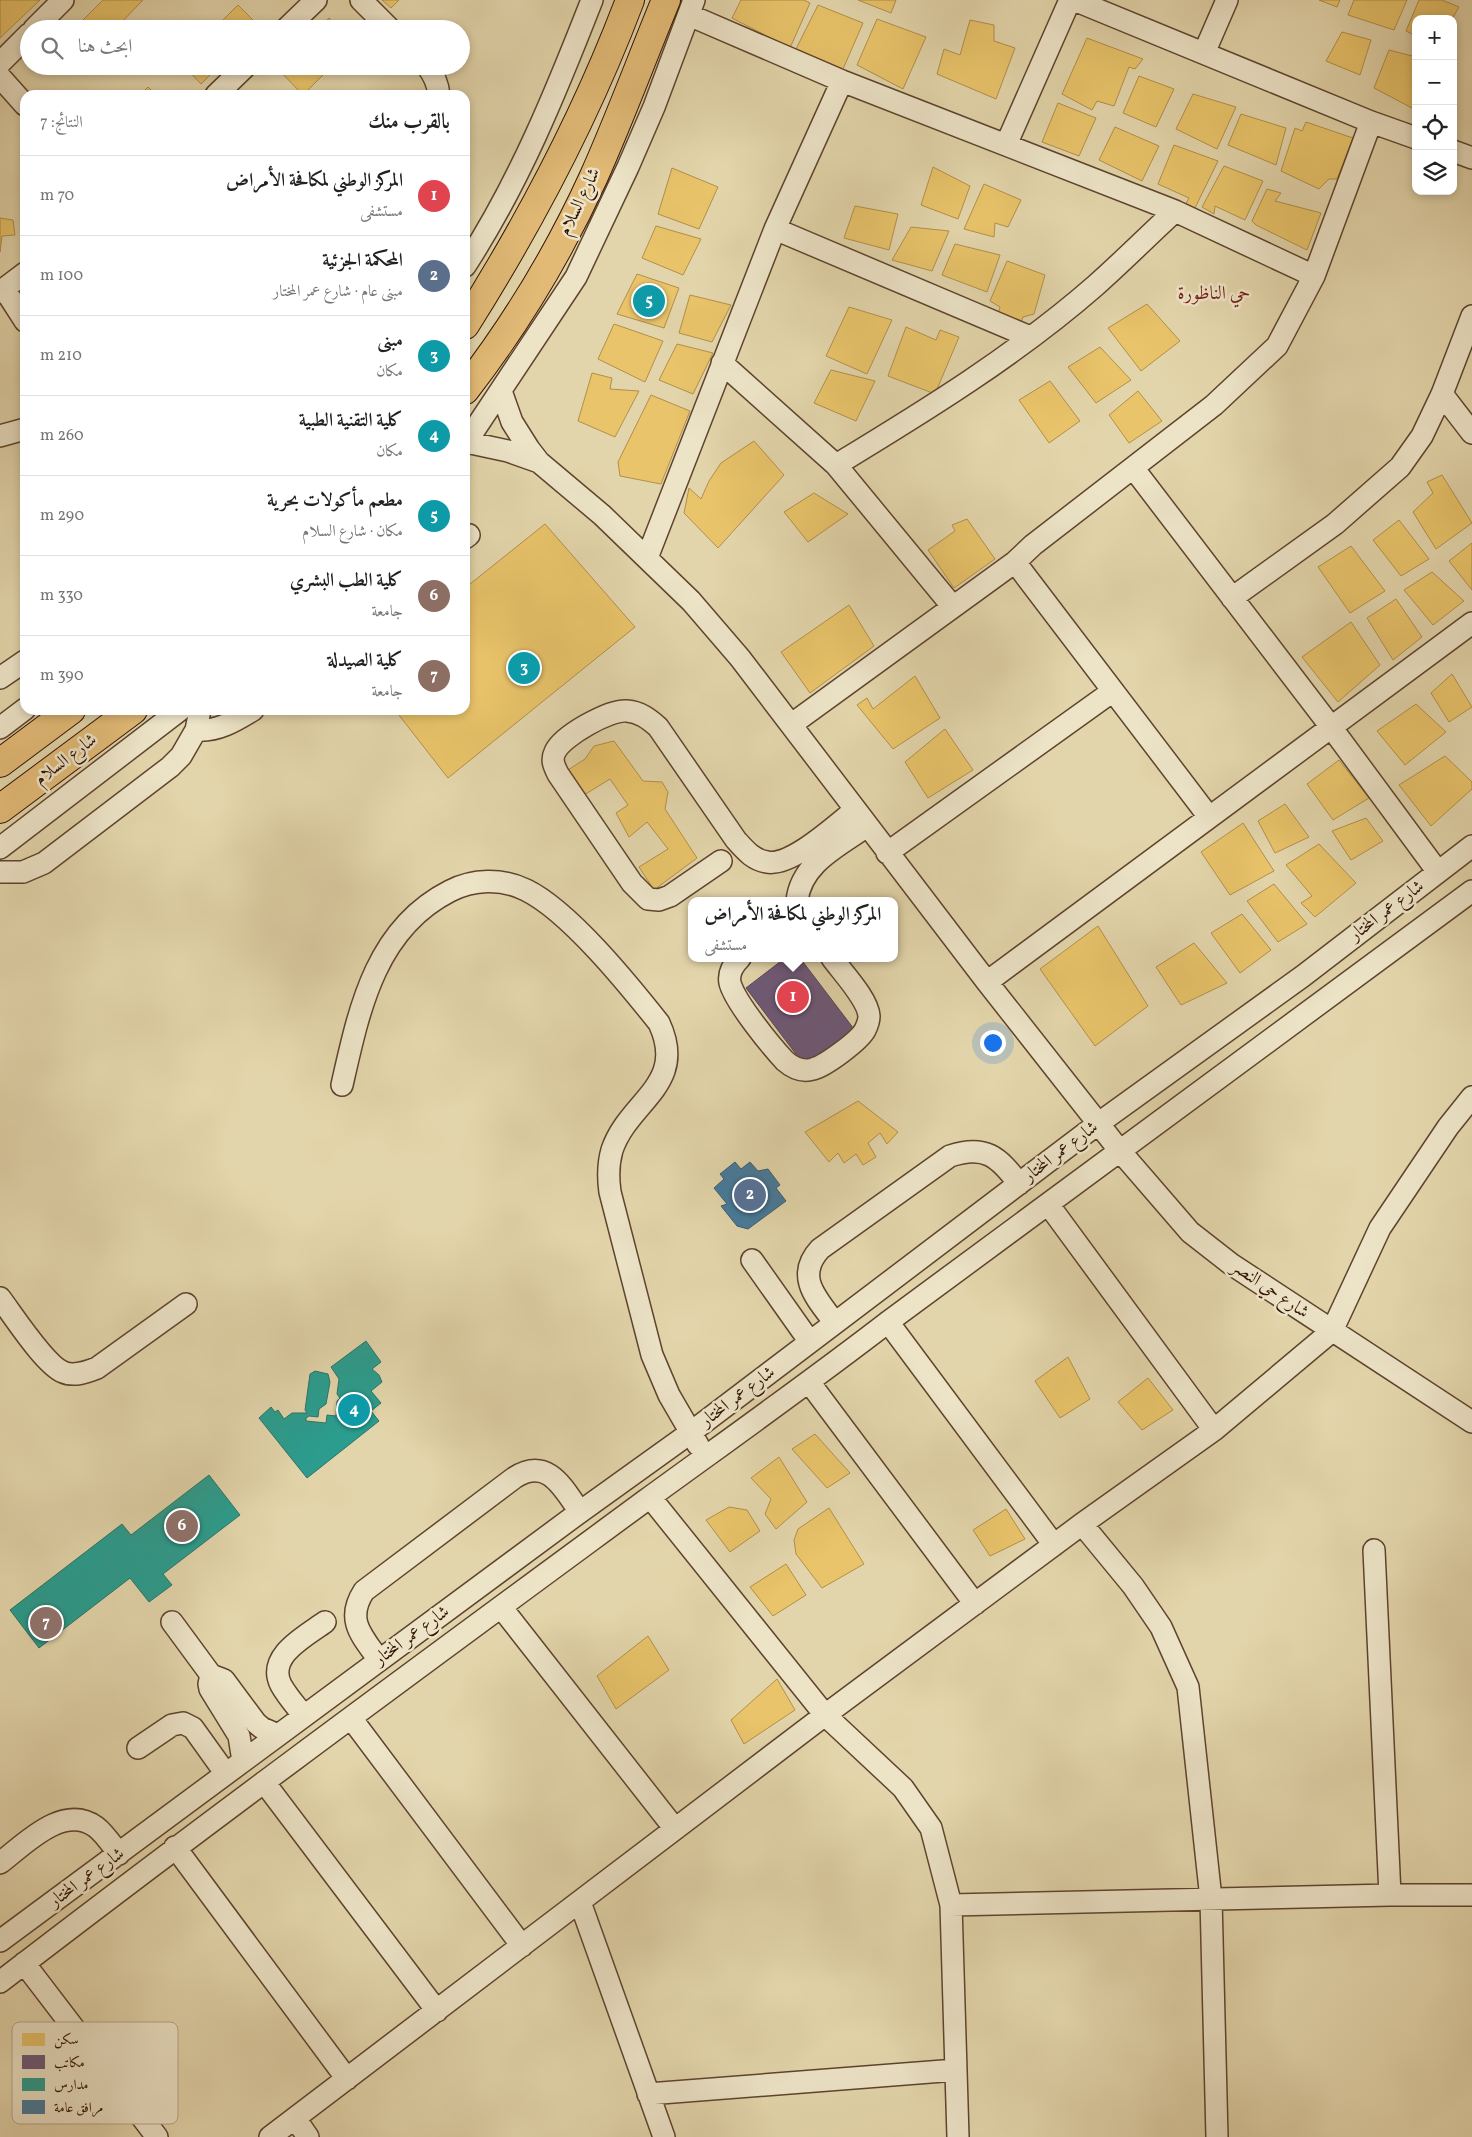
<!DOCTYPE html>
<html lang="ar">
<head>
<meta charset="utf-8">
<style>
  body { margin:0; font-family:Vollkorn,Amiri,serif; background:#f6f6f6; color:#222; direction:rtl }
  .controls { position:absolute; right:15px; top:15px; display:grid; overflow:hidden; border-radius:10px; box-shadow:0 2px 8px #0003 }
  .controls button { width:45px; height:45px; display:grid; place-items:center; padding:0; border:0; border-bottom:1px solid #e0e0e0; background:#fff; color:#222; font:25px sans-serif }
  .you { position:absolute; left:992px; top:1042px; width:18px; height:18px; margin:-12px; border:4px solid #fff; border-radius:50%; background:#1a73e8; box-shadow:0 0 0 8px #1a73e833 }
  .badge { display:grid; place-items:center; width:32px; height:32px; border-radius:50%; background:#b45309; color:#fff; font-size:16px; font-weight:700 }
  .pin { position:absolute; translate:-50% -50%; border:2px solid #fff; box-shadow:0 1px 5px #0006 }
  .popup { position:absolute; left:688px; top:897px; width:210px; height:65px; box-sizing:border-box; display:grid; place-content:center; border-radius:10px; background:#fff; filter:drop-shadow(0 1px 4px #0005); font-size:16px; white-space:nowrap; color:#767676 }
  .popup b { font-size:19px; color:#222 }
  .popup::after { content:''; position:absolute; left:50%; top:100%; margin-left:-10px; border:10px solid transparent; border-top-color:#fff }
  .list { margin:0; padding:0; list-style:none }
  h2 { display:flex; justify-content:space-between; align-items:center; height:65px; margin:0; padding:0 20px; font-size:21px }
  h2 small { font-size:16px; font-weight:400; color:#767676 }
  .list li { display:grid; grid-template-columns:32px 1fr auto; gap:15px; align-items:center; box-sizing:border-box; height:80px; padding:0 20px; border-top:1px solid #e0e0e0 }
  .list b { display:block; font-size:19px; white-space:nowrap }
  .list p { margin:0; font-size:16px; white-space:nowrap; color:#767676 }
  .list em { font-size:16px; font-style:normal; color:#767676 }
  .icon { flex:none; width:28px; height:28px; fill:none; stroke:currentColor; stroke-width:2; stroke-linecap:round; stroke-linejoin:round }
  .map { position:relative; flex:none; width:1472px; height:2137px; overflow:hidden; direction:ltr }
  .search { position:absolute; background:#fff; box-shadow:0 2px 8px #0003; left:20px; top:20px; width:450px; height:55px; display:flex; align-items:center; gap:12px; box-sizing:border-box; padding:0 18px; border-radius:28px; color:#767676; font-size:19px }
  .panel { position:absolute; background:#fff; box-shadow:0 2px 8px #0003; left:20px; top:90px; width:450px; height:625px; border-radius:15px; direction:rtl }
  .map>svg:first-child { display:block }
  .homes { fill:#e9c46a; stroke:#b28f4b }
  .offices { fill:#6d597a; stroke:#5b4457 }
  .schools { fill:#2a9d8f; stroke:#2c7465 }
  .public { fill:#457b9d; stroke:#3f5c6f }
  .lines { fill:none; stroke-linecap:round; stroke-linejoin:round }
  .minor-casing { stroke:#5e442e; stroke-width:24 }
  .highway-casing { stroke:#321404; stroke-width:30 }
  .minor { stroke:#ede4c8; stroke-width:21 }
  .highway { stroke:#e2ba76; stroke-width:28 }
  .labels { text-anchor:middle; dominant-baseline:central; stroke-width:5; stroke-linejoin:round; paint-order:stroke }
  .street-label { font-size:18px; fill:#321404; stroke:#ede4c8 }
  .neighbourhood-label { font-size:19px; fill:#7a1f14; stroke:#ede4c8 }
  .key { fill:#ede4c8; stroke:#b5a68d; stroke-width:1 }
  .key-label { font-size:14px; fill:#321404 }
</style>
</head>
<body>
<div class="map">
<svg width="1472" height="2137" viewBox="0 0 1472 2137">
  <rect width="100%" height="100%" fill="#e3d5ab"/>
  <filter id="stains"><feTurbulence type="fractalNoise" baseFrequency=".004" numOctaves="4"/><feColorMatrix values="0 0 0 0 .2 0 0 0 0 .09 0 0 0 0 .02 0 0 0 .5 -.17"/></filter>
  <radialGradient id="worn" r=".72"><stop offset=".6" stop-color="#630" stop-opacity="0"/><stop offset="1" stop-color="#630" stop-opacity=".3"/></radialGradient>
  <path class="homes" d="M0,0h40l-40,38z
    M103,0h40l-28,29h-41z
    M382,0h17l-8,8z
    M741,0h63l6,3 -20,45 -58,-30z
    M858,0h38l-5,13z
    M1319,0h21l-3,7z
    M1354,0h53l-13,30 -46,-15z
    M1419,0h23l17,7 -7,12h-36v17l-10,-5z
    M238,5l22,22 -2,2h-44z
    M818,5l45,18 -20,46 -47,-20z
    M329,18l10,11h-21z
    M877,19l49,18 -23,52 -46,-24z
    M970,20l24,5v16l21,7 -19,51 -59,-25 7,-25 16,6z
    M1342,32l29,8 -11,35 -34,-14z
    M1087,38l56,21 -8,10 -6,-2 -15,39 -17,-5 -5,9 -30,-16z
    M1389,50l27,7v40l-4,11 -38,-20z
    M184,66h35l-18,18z
    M279,66h53l-29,29 -26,-27z
    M1139,76l35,13 -18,38 -33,-14z
    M148,87l8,8h-16z
    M1193,94l43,13 -19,42 -41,-20z
    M1058,103l38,15 -17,38 -37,-14z
    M1241,114l45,14 -10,37 -48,-20z
    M1306,122l47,16 -16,41h-8l-10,10 -38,-18 14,-43 7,3z
    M1115,127l44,19 -17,35 -43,-21z
    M1174,145l44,16 -24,49 -9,-5 4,-7 -31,-14z
    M1224,166l39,15 -18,39 -30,-14 -1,8 -12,-7z
    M933,167l37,19 -12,33 -37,-14z
    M672,168l46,19 -19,42 -41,-15z
    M984,184l37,16 -13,27 -13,-4 -1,14 -30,-8z
    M1267,189l14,4 -6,8 46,12 -14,37 -51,-25 -4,-4z
    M855,206l43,8 -9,36 -45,-12z
    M0,218l13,2 2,15 -13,1 -2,16z
    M656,226l45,13 -18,36 -41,-17z
    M911,227l38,4 -17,40 -40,-11z
    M955,244l45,11 -13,37 -45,-17z
    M1007,261l38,14 -11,39 -11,3 -3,8 -22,-10 2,-8 -10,-6z
    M637,274l42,14 -15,40 -47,-14z
    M690,295l41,10 -19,37 -33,-9z
    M1147,304l33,37 -39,30 -33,-43z
    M849,307l43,13 -25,54 -41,-18z
    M614,324l49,17 -18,41 -47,-23z
    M906,327l30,13 4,-10 19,7 -24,57 -47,-18z
    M677,344l36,9 -20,41 -34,-14z
    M1100,347l31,33 -35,23 -28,-36z
    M831,370l44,11 -19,40 -42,-18z
    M592,373l20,5 -2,11 29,2 -24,46 -37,-16z
    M1050,381l30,40 -31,22 -30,-43z
    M1138,391l24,30 -33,22 -20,-28z
    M651,395l39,16 -29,73 -41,-8 -2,-14z
    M754,441l30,34 -66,73 -34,-35 5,-25 12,11 8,-18 12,-18z
    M1442,475l30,48 -36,26 -23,-37 20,-19 -6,-11z
    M814,493l34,21 -40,28 -24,-30z
    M967,519l28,40 -41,29 -26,-38 27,-19 -3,-6z
    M1399,520l30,39 -28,17 -28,-36z
    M545,524l90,103 -187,151 -53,-68h70v-122z
    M1472,543v47l-23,-29z
    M1351,546l34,45 -35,22 -32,-46z
    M1432,572l32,29 -31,24 -29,-35z
    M1396,599l26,38 -29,23 -26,-42z
    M849,605l25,41 -64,47 -29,-41z
    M1351,622l29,43 -42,37 -36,-45z
    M1452,674l20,33 -23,15 -18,-29z
    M915,676l25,42 -47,31 -36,-44 10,-7 6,11z
    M1416,704l30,28 -41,33 -28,-34z
    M945,729l28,41 -45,28 -23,-36z
    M614,741l29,40 19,1 6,10 -3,17 32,49 -43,32 -15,-23 29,-18 -21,-27 -18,15 -13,-24 12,-8 -18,-26 -26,16 -16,-25 17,-11 9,-13z
    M1445,756l27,26v7l-41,37 -32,-41z
    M1339,760l30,38 -36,22 -26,-36z
    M1285,804l24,33 -34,16 -17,-32z
    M1366,818l17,23 -32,19 -19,-29z
    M1243,823l31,48 -44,24 -29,-43z
    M1319,844l37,39 -41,34 -14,-14 11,-7 -26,-31z
    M1274,884l33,40 -29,18 -31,-41z
    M1242,914l29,36 -31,23 -29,-40z
    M1098,926l50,80 -53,40 -55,-77z
    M1194,943l33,40 -46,22 -25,-38z
    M858,1101l40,31 -11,12 -7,-11 -12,10 8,14 -13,8 -7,-11 -12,9 -6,-10 -9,9 -24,-30z
    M1068,1357l22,42 -30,19 -25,-37z
    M1148,1378l25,32 -31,20 -24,-28z
    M815,1434l35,39 -23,15 -35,-39z
    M779,1457l28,45 -31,27 -11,-15 6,-15 -20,-21z
    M729,1507l18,3 13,21 -30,21 -24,-32z
    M829,1508l35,56 -42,24 -26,-34 -2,-14 4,-11z
    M1006,1509l19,30 -35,17 -17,-26z
    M786,1564l20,31 -33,21 -23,-29z
    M648,1636l21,34 -53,39 -19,-33z
    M777,1679l18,31 -51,34 -13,-24z"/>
  <path class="offices" d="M785,958h15l54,71 -49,37 -59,-78z"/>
  <path class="schools" d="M366,1341l15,21 -9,7 7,6 3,7 -11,9 10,12 -10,8 8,10 -72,57 -48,-60 12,-11 4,5 3,-2 6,9 8,-6h15l-2,-3 5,-36 5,-3 13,3 2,8 -4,22 -7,5 -1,8 -9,-1 -3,2v3l20,2 1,-8 9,1 1,-15 3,-3 -3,-4 2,-15 -8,-12z
    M209,1475l31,40 -77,59 9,11 -23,17 -19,-24 -91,70 -29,-38 112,-86 9,11z"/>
  <path class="public" d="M735,1162l6,7 9,-7 8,9 10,-2 12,16 -4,3 10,13 -38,28 -11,-3 -16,-20 6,-2 -13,-16 10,-9 -4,-5z"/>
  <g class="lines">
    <defs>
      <path id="minor" d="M361,0l29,29
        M1074,0l297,122 45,16
        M689,15l153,66 333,130 139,65
        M34,29l29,-29
        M286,29l30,-29
        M1204,53l23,-53
        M0,63l29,-29
        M427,66c7,9 11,18 12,29
        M0,77l25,28
        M216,95l30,-29
        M1006,145l64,-145
        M1453,151l19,7
        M775,229l255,108
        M465,266c54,-83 91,-174 127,-266
        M5,290l20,31
        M0,292l25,-19
        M722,363l114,102 117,142
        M501,391l11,31 17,27 10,13 63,53 89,86 49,57 247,324 133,169 70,81 41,32 241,158
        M1442,394l30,39
        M0,436l25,-7
        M466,442l42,9 31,11
        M465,444l111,-167 52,-110 26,-60 40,-107
        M836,465c89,-54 180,-110 259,-179 27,-24 53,-50 80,-75
        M1134,469l197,258 107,145
        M465,538l4,-3
        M647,558l128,-329 67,-148
        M1015,562l194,255
        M1232,598l103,-74 65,-57 22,-31 20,-42 30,-78
        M0,678l25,-17
        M792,724l223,-162 18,-17 181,-140 63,-59 37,-70 57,-154
        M0,728l25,-19
        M196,730c21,2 39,-9 57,-20
        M0,848l180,-138
        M887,853l226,-162
        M721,861l-51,35 -11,4 -11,-1 -16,-16 -74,-109c-4,-8 -7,-14 -3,-22 7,-16 55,-43 72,-41 13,1 22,8 31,16l78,113c9,10 17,20 31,22 24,5 69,-37 88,-52
        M0,872h23l21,-9 126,-96 11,-11 15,-26 4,-20
        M797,901c4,-38 42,-55 70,-75
        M740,958c-7,7 -12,15 -10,25 5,19 41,63 55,78 8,7 18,11 28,8 12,-3 46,-28 52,-39 2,-4 4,-9 4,-14 -1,-17 -27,-44 -37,-58
        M987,982l485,-359
        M342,1085c17,-75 33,-156 108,-194 23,-12 52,-13 76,-1 43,21 102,94 133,133 29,62 -30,77 -47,127 -4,14 -4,28 -2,42l42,163 17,40 29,50
        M1048,1204l166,226
        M752,1260l58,82
        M0,1298c13,17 45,67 63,74 11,5 24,0 34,-4l89,-64
        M888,1322l166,223
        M835,1323c-17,-23 -41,-46 -15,-74l130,-93c35,-12 49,1 69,28
        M809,1382l166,222
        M650,1497l175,218 78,73 28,40 20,77 7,232
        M1082,1524l51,62 28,41 27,60 23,212 6,238
        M1374,1550l16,345
        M501,1607l174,222
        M172,1622l39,53 13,5 32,43 6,5 16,7
        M379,1660c-17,-24 -34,-40 -15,-69l150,-113c34,-22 49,10 66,34
        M211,1675l-2,9 1,5 29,47 4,25
        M304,1716c-8,-10 -17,-20 -23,-31 -15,-29 25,-49 44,-63
        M351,1718l171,228
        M138,1748l34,-23 11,-2 10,5 33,46
        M264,1782l173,229
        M175,1847l172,232
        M0,1863c25,-19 63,-60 96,-36 9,7 16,18 23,27
        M580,1902l84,235
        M951,1905l439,-10h82
        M0,1941l580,-429 110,-79 409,-310 204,-147 169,-130
        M24,1963l133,174
        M0,1982c213,-164 430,-323 646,-482 81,-59 163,-117 242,-178l584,-431
        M648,2094l308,-24
        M295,2118l13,19
        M270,2137l555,-422 257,-191 132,-94 118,-99 48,-103 68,-101 24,-30"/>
      <path id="highway" d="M465,325c65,-103 122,-211 165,-325
        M465,390c51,-66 95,-139 129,-214 26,-58 48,-118 72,-176
        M0,763l71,-53
        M0,809l133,-99"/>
    </defs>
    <use href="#minor" class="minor-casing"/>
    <use href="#highway" class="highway-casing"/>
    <use href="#minor" class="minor"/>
    <use href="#highway" class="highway"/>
  </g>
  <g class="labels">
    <g class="street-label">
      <text transform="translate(580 202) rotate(-64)">شارع السلام</text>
      <text transform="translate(66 760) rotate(-37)">شارع السلام</text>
      <text transform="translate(1387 911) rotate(-37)">شارع عمر المختار</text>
      <text transform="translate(1061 1152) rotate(-37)">شارع عمر المختار</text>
      <text transform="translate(1270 1290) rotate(34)">شارع حي النصر</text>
      <text transform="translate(738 1397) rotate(-37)">شارع عمر المختار</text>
      <text transform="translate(412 1636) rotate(-36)">شارع عمر المختار</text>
      <text transform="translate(87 1878) rotate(-36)">شارع عمر المختار</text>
    </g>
    <g class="neighbourhood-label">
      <text x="1214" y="294">حي الناظورة</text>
    </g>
  </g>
  <rect x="12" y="2022" width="166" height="102" rx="8" class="key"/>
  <rect x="22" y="2033" width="23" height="13" fill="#e9c46a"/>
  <rect x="22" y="2055" width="23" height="14" fill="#6d597a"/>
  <rect x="22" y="2078" width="23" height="13" fill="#2a9d8f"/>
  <rect x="22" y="2100" width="23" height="14" fill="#457b9d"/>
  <g class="key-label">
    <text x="54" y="2044">سكن</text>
    <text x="54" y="2067">مكاتب</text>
    <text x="54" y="2089">مدارس</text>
    <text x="54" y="2112">مرافق عامة</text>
  </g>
  <rect width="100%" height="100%" filter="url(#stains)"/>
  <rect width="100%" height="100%" fill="url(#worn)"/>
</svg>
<div class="controls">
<button>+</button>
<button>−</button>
<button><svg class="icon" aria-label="locate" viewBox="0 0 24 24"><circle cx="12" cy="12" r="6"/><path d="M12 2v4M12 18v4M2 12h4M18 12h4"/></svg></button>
<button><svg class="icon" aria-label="layers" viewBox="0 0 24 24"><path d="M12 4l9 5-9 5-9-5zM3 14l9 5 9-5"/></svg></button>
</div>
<div class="you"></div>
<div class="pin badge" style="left:793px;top:997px;background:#e0444e">1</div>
<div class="popup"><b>المركز الوطني لمكافحة الأمراض</b>مستشفى</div>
<div class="pin badge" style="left:750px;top:1195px;background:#5c6f8a">2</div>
<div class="pin badge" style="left:524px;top:668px;background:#0f9aa8">3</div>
<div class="pin badge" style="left:354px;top:1410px;background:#0f9aa8">4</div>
<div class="pin badge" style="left:649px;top:301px;background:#0f9aa8">5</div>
<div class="pin badge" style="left:182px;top:1526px;background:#8d6e63">6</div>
<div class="pin badge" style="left:46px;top:1623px;background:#8d6e63">7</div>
<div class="search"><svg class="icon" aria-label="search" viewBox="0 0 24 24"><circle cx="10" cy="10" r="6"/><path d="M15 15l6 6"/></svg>ابحث هنا</div>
<section class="panel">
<h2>بالقرب منك<small>النتائج: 7</small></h2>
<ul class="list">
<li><span class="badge" style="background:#e0444e">1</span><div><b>المركز الوطني لمكافحة الأمراض</b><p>مستشفى</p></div><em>70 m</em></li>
<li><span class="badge" style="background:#5c6f8a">2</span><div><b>المحكمة الجزئية</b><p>مبنى عام · شارع عمر المختار</p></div><em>100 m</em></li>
<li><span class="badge" style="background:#0f9aa8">3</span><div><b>مبنى</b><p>مكان</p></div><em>210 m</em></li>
<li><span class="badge" style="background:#0f9aa8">4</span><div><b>كلية التقنية الطبية</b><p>مكان</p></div><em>260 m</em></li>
<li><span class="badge" style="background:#0f9aa8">5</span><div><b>مطعم مأكولات بحرية</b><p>مكان · شارع السلام</p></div><em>290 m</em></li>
<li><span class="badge" style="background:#8d6e63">6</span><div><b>كلية الطب البشري</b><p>جامعة</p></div><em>330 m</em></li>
<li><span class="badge" style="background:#8d6e63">7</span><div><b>كلية الصيدلة</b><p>جامعة</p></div><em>390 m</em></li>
</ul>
</section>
</div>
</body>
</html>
